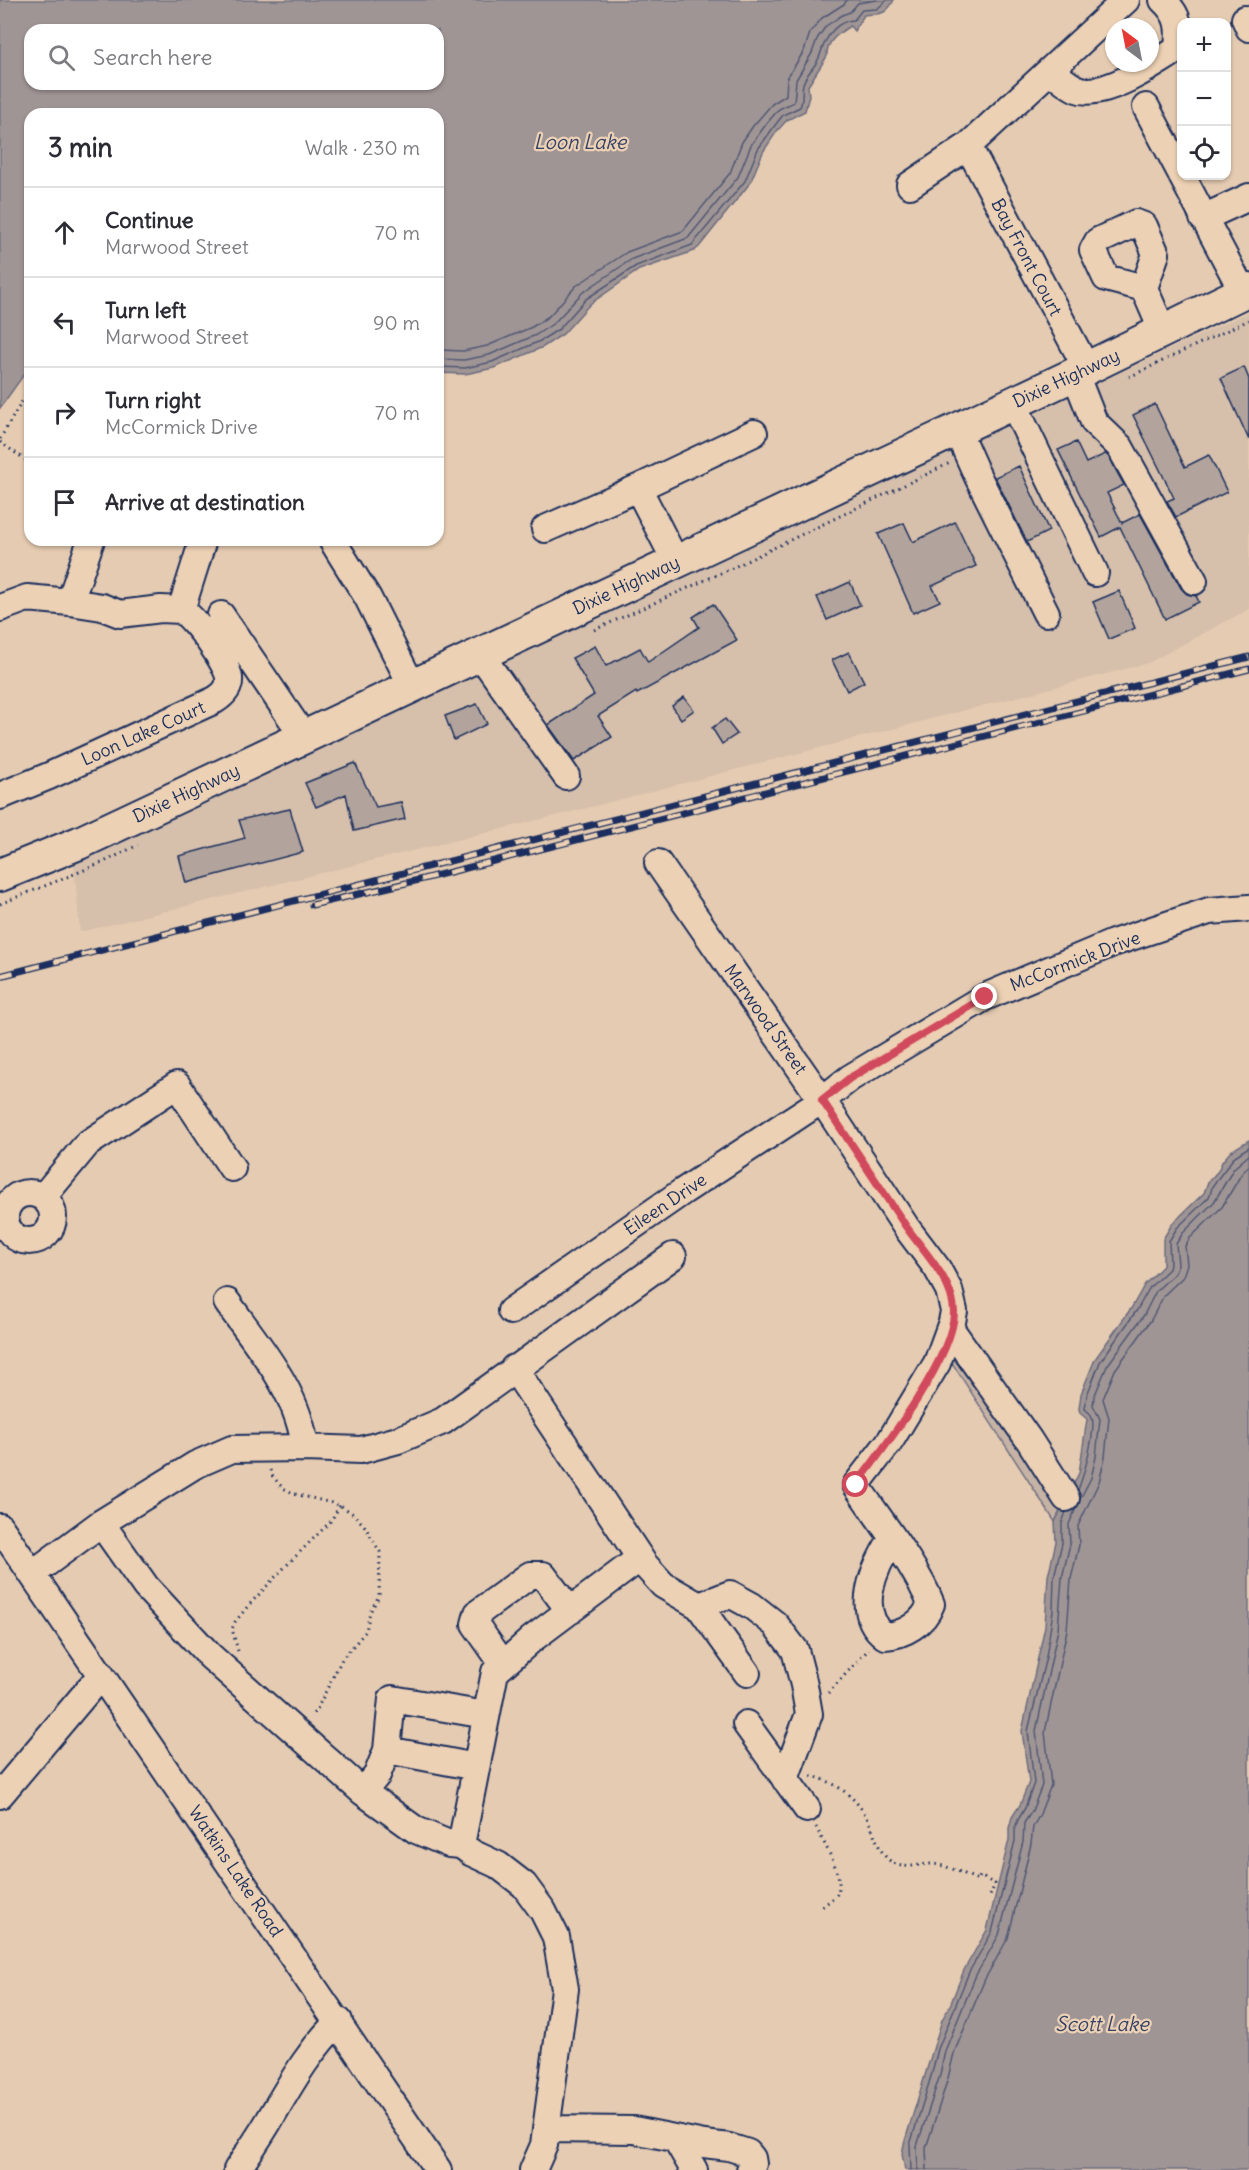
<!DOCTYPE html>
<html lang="en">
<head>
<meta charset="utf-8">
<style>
  body { margin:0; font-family:Delius,sans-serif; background:#f7f7f7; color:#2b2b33 }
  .controls { position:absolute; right:18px; top:18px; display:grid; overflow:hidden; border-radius:12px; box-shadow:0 2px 4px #0004 }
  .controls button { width:54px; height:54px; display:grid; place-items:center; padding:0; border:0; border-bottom:2px solid #e1e1e2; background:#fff; color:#2b2b33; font:30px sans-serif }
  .compass { position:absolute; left:1105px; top:18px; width:54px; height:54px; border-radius:50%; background:#fff; box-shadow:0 2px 4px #0004; rotate:328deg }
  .stop { position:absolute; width:18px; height:18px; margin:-14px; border:4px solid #d1495b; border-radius:50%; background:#fff }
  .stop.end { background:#d1495b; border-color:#fff; box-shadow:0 2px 6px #0008 }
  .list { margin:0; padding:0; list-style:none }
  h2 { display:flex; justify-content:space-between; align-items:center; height:78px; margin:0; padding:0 24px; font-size:26px }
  h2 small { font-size:20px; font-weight:400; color:#7c7c81 }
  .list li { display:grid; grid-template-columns:39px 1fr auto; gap:18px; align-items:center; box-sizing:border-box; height:90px; padding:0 24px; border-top:2px solid #e1e1e2 }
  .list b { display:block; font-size:22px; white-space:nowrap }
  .list p { margin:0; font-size:20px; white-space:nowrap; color:#7c7c81 }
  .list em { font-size:20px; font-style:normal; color:#7c7c81 }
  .icon { flex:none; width:33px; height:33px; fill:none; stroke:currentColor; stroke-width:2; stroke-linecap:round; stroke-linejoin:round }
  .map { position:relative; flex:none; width:1249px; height:2170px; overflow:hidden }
  .search { position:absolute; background:#fff; box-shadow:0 2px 4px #0004; left:24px; top:24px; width:420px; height:66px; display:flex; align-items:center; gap:15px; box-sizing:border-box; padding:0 21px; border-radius:18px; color:#7c7c81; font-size:22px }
  .panel { position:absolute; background:#fff; box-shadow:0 2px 4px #0004; left:24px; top:108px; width:420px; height:438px; border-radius:18px }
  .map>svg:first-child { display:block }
  .built { fill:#d6bfab }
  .green { fill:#c7b3a5; stroke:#717182; stroke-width:1.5 }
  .water { fill:#a09595; stroke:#6b6c7f; stroke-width:1.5; fill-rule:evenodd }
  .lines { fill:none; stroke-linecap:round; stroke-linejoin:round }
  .shore { stroke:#505874; stroke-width:1.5 }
  .building { fill:#b2a49c; stroke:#1b2f5e; stroke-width:1.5 }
  .minor-casing { stroke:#1b2f5e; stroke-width:30 }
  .major-casing { stroke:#1b2f5e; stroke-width:36 }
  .path { stroke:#1b2f5e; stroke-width:3; stroke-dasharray:1.5 4.5; stroke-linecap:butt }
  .minor { stroke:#edd1b4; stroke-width:26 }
  .major { stroke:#edd1b4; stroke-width:32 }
  .rail-casing { stroke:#1b2f5e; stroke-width:7 }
  .rail { stroke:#edd1b4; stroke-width:4.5; stroke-dasharray:14; stroke-linecap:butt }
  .route { stroke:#d1495b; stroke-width:8 }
  .labels { text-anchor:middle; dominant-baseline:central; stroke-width:4.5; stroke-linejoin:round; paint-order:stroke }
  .street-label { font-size:18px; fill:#1b2f5e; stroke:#edd1b4 }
  .water-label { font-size:20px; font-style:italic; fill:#364369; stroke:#edd1b4 }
</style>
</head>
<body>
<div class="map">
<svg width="1249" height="2170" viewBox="0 0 1249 2170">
  <rect width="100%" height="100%" fill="#e5cbb1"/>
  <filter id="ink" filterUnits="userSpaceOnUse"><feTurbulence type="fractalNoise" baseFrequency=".0167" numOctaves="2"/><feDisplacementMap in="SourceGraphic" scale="12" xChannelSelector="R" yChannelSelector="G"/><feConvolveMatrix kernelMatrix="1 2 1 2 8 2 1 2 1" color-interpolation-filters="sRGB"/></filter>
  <g filter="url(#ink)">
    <path class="built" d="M1249,312v297l-101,54 -565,146 -503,123 -6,-68z"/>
    <path class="green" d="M956,1320l113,171 -14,31 -110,-170z"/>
    <path class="water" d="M0,0h894c-9,17 -15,13 -30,15l-10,16 -4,-5c-11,7 -24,15 -23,30l-19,30 1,10 -4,15 -18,9 -10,11 -14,21 -13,31 -51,64 -5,4 -55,19 -49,34 -27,30 -20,13 -49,21 -29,6 -27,-1v-259h-408v252l-30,42zM30,30h408v54h-408z
      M1249,1140v1030h-344l-3,-16 2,-10 38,-124 9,-17 13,-33 23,-40 22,-90v-12l3,-11 8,-12 9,-23 -7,-51 23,-105 3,-50 8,-34 -1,-20 24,-49 8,-54 -7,-6 -1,-4 2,-15 14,-35 37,-52 13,-23 18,-18v-27l9,-15 32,-31 4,-11 10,-11 4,-9 9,-11z"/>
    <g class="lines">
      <path class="shore" d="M438,350l25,1 24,-5 45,-19 17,-11 27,-30 51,-34 56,-21 47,-58 12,-31 11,-16 19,-22 14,-9 1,-17 17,-27 6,-18 12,-15 22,-14 3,-4
        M438,359l26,1 25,-5 47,-20 18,-12 28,-30 50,-34 56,-21 50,-61 13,-32 16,-22 12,-14 15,-7 2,-22 16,-27 5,-14 9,-13 16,-11 8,-3 8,-9 19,-3
        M438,367l27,1 27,-6 48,-21 19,-12 27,-30 50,-33 56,-21 53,-64 13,-32 15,-21 10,-13 17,-8c4,-8 1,-15 3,-23 3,-11 14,-18 17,-29 5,-16 14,-34 34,-35l8,-10 15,-1 10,-9
        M1078,1490c5,-13 20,-63 13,-75 -1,-2 -4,-4 -6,-6l2,-14 13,-33 37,-52 13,-23 19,-18 1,-5 -1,-23 8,-13 32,-31 4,-12 22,-29 14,-9
        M1079,1501l12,-23 5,-21 4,-38 -7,-14 1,-8 13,-31 37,-51 12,-24 19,-18 3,-9 -2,-20 7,-11 31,-31 20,-34 15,-13
        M911,2170l-1,-25 22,-72 6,-24 31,-77 23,-40 23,-91v-13l3,-8 7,-12 9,-25 -6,-52 18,-74 7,-46 1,-34 8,-34v-20l4,-11
        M918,2170l-1,-24 23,-71 5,-24 31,-76 23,-40 24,-93 1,-19 8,-12 10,-26 -6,-54 22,-102 4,-51 8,-34 -1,-20 8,-18
        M927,2170l-1,-22 22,-70 6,-25 31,-74 23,-41 23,-94 2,-17 7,-13 11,-29 -6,-53 22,-102 4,-51 8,-34 -1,-19 21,-44 6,-25 4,-39 -6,-19 12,-29 36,-50 13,-25 19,-18 4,-13 -2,-18 5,-8 32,-31 20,-34 7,-7"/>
    </g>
    <path class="building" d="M1244,367l5,12v61l-28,-62z
      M1155,404l30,63 24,-12 18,37 -51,25 -9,-16 7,-3 -41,-83z
      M1076,442l10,21 19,-9 3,2 16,29 -17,8 15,30 18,-9 41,74 6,6 9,2 3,6 -34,17 -45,-92 -19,10 -43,-87z
      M1019,466l30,65 -22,11 -32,-65z
      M955,522l21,44 -44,20 8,15 -27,12 -35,-79 26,-11 9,19z
      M850,582l10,23 -33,15 -10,-23z
      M1119,591l16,37 -26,11 -16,-37z
      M713,604l24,36 -100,54 -1,-2 -38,24 14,21 -38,24 -26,-36 46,-30 -22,-37 23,-12 11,20 34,-18 8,14 51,-35 -6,-10z
      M849,652l15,30 -17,9 -15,-31z
      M684,697l10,13 -13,9 -9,-13z
      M477,704l10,20 -33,16 -9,-24z
      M725,719l12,15 -15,10 -10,-16z
      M355,763l21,44 25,-5 4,17 -51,12 -8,-37 -30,13 -11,-24z
      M290,809l13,43 -117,31 -7,-27 66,-18 -6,-18z"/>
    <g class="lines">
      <defs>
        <path id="minor" d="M1245,19l4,9
          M1050,70c8,6 18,15 27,19 26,10 80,-26 101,-40 2,-21 2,-33 -15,-49
          M1146,107l36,68
          M1182,176l61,116
          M910,185l58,-39
          M1203,218l46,-21
          M1144,288l12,-34 -12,-28 -8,-3 -38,18 -5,9 13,28 38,10 19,44
          M1087,369l-119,-223 158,-146
          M1075,374l19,48 26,25 74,134
          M1013,403l82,170
          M957,430l20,45 69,138
          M638,488l38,74
          M545,529l93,-41 116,-55
          M332,540l36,58 44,88
          M70,602l21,-62
          M0,608l27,-10 43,4 32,5 18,7 41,-5 20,1
          M181,610l22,-70
          M221,615l83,122
          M480,654l86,122
          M0,796l49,-20 166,-76c8,-5 15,-11 14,-22 -1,-14 -36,-62 -48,-68
          M658,863l164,237 84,127 31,41 12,22 5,21 -2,11 -15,41 -47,78 -34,44c24,36 59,79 75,119 -7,19 -27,31 -46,32 -32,-24 -10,-70 7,-97
          M5 1217a24 24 0 1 1 48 0a24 24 0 1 1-48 0Z
          M43,1197l44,-53 90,-59 55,83
          M227,1302c31,44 72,90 78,146
          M511,1311l171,-119 140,-92 28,-22 135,-81 128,-54 96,-32 40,-3
          M950,1328l79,112 37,58
          M514,1368l130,196 19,21 36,21 48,67
          M101,1523l45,64 64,69 153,136 53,38 33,14 12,1 11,8 26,12 26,20 19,26 13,26 9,52 -21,156 -11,25
          M0,1527l438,643
          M32,1574l69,-51 94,-58 37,-16 73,-1 56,2 37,-10 45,-19 230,-165
          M699,1606l31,-12 22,12 23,18 20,26 9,35 5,29 -24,65
          M503,1664l-28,-40 3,-11 52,-38h13l27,36
          M746,1724l61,85
          M387,1750l5,-51 94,16
          M363,1792l14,-17 10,-25 89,17
          M0,1795l101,-120
          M461,1845l34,-173 37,-33 108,-81
          M546,2129l88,1 70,14 25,3 19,6 4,5 1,6 -3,6
          M676,2139l18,31
          M237,2170c10,-15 21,-31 30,-46 22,-37 41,-73 72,-103"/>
        <path id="major" d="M0,875l79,-32 47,-22 949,-447 174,-85"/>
      </defs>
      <use href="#minor" class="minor-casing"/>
      <use href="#major" class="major-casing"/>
      <path class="path" d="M1129,377l120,-57
        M0,439l30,-51
        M0,442l30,21
        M594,630l136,-61 220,-106
        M0,904l104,-42 34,-17
        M270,1470l3,7 10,11 12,6 45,11 12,8 12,12 16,27 -1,44 -9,16 -4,19 -24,28 -24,48 -7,10
        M238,1651l-6,-22 3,-7 13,-16 32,-34 51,-51 9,-16
        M828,1693l41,-44
        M811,1776c25,5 48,23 59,48 5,11 9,28 19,36 15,12 29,3 45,4 15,2 30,10 44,16l2,-4 15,8 -5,12
        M816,1827c7,15 30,51 21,67 -3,5 -11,9 -15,13"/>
      <use href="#minor" class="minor"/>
      <use href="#major" class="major"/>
      <defs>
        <path id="rail" d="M312,905l107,-25 830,-211
          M0,976l1249,-319"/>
      </defs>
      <use href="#rail" class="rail-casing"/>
      <use href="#rail" class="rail"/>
    </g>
  </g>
  <g class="lines" filter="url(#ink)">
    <path class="route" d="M856,1485c28,-37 98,-128 98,-173 0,-32 -35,-65 -51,-90 -27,-41 -54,-81 -81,-122l28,-22 135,-81"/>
  </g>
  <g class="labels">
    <g class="street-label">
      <text transform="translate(1027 257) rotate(62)">Bay Front Court</text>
      <text transform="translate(1066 378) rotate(-25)">Dixie Highway</text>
      <text transform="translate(626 585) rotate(-25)">Dixie Highway</text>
      <text transform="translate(143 733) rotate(-24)">Loon Lake Court</text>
      <text transform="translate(186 793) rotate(-25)">Dixie Highway</text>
      <text transform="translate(1075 961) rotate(-21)">McCormick Drive</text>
      <text transform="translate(766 1019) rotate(55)">Marwood Street</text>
      <text transform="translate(665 1204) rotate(-34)">Eileen Drive</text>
      <text transform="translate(236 1871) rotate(56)">Watkins Lake Road</text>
    </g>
    <g class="water-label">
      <text x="580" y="141">Loon Lake</text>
      <text x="1102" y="2023">Scott Lake</text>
    </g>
  </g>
</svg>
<div class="controls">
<button>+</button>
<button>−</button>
<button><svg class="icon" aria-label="locate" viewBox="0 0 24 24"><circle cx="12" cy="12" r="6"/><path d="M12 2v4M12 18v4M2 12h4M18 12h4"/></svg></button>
</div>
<svg class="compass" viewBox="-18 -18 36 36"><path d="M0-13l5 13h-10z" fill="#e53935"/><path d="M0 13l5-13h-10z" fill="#7c7c81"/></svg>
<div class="stop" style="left:856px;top:1485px"></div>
<div class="stop end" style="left:985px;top:997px"></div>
<div class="search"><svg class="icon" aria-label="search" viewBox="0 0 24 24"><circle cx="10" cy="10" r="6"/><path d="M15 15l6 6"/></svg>Search here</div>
<section class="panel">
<h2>3 min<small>Walk · 230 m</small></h2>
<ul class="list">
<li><svg class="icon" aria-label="ahead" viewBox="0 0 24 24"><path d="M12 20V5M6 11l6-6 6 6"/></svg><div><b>Continue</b><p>Marwood Street</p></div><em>70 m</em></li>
<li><svg class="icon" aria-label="left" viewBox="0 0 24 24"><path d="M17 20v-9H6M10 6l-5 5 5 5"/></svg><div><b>Turn left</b><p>Marwood Street</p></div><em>90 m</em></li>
<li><svg class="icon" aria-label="right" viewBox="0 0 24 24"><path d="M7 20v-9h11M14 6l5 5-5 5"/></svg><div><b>Turn right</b><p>McCormick Drive</p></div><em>70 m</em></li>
<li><svg class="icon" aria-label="arrive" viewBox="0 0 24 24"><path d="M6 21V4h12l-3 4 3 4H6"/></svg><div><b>Arrive at destination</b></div></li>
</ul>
</section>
</div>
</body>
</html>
